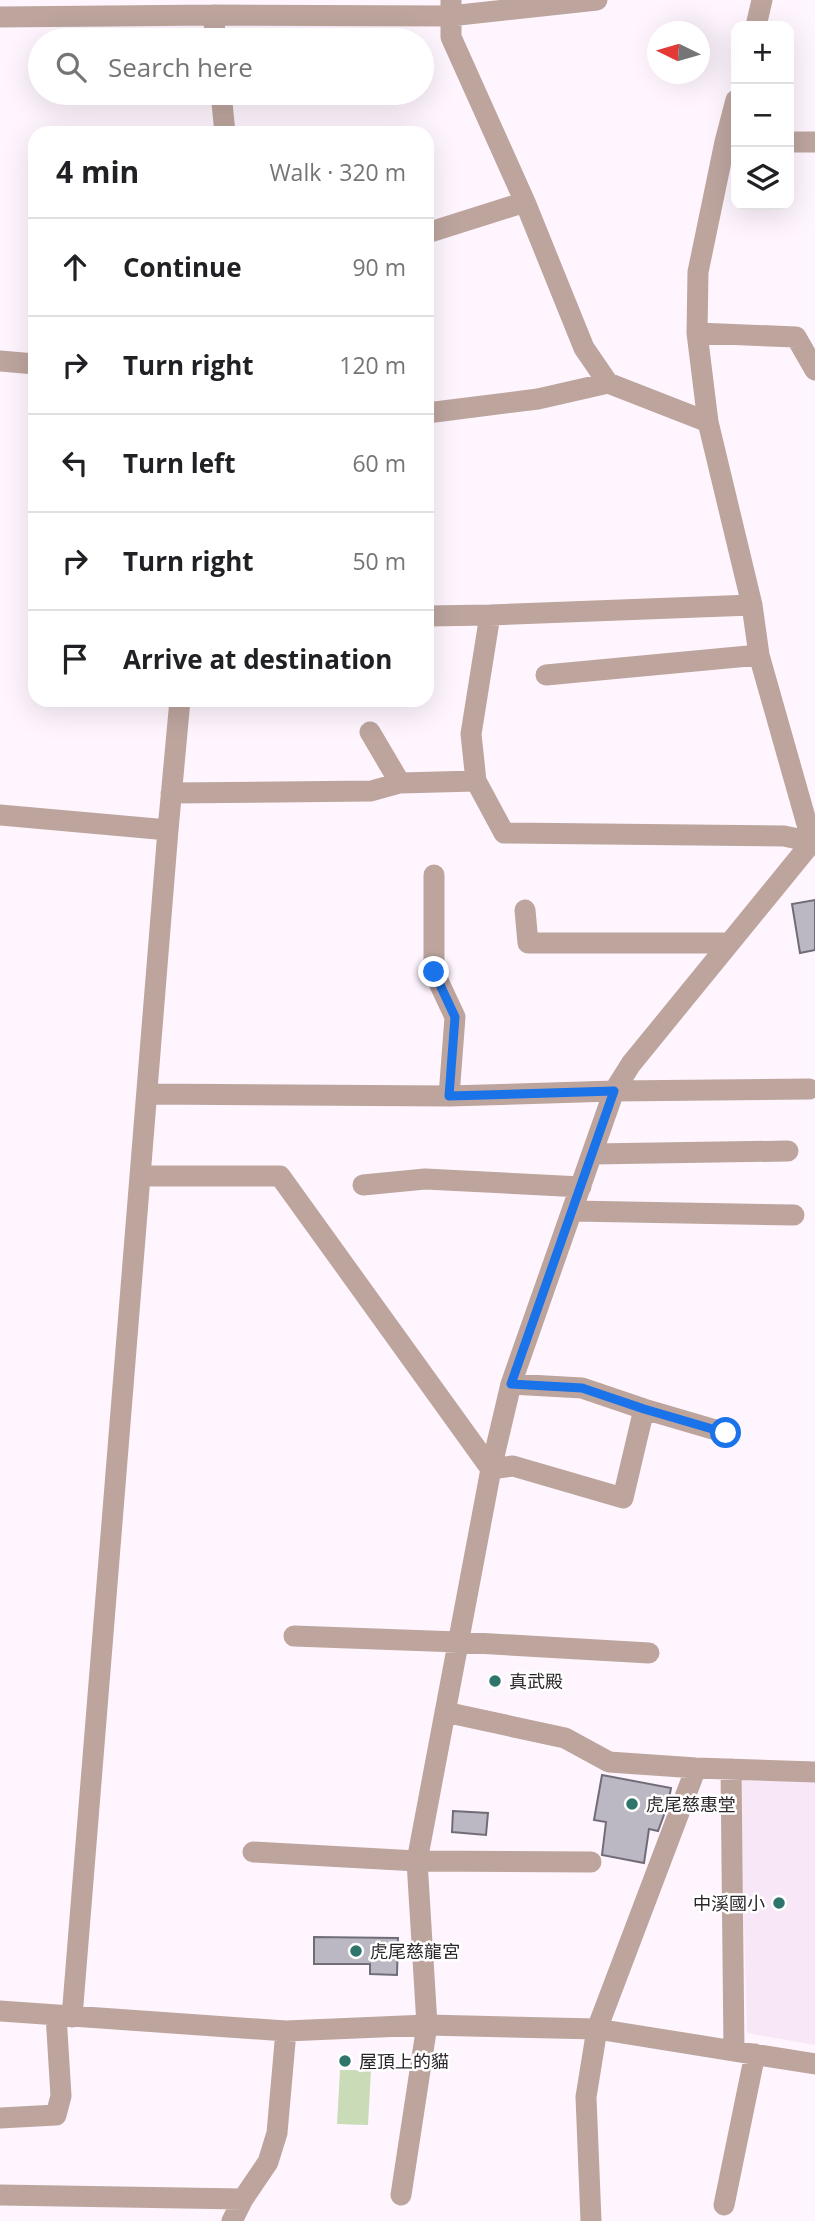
<!DOCTYPE html>
<html lang="en">
<head>
<meta charset="utf-8">
<style>
  body { margin:0; font-family:"Open Sans","Noto Sans TC",sans-serif; background:#f2f2f2; color:#202124 }
  .controls { position:absolute; right:21px; top:21px; display:grid; overflow:hidden; border-radius:14px; box-shadow:0 7px 28px #0002 }
  .controls button { width:63px; height:63px; display:grid; place-items:center; padding:0; border:0; border-bottom:2px solid #e0e0e0; background:#fff; color:#202124; font:35px sans-serif }
  .compass { position:absolute; left:647px; top:21px; width:63px; height:63px; border-radius:50%; background:#fff; box-shadow:0 7px 28px #0002; rotate:275deg }
  .stop { position:absolute; width:21px; height:21px; margin:-16px; border:5px solid #1a73e8; border-radius:50%; background:#fff }
  .stop.end { background:#1a73e8; border-color:#fff; box-shadow:0 2px 7px #0008 }
  .list { margin:0; padding:0; list-style:none }
  h2 { display:flex; justify-content:space-between; align-items:center; height:91px; margin:0; padding:0 28px; font-size:30px }
  h2 small { font-size:23px; font-weight:400; color:#757577 }
  .list li { display:grid; grid-template-columns:46px 1fr auto; gap:21px; align-items:center; box-sizing:border-box; height:98px; padding:0 28px; border-top:2px solid #e0e0e0 }
  .list b { display:block; font-size:26px; white-space:nowrap }
  .list em { font-size:23px; font-style:normal; color:#757577 }
  .icon { flex:none; width:38px; height:38px; fill:none; stroke:currentColor; stroke-width:2; stroke-linecap:round; stroke-linejoin:round }
  .map { position:relative; flex:none; width:815px; height:2221px; overflow:hidden }
  .search { position:absolute; background:#fff; box-shadow:0 7px 28px #0002; left:28px; top:28px; width:406px; height:77px; display:flex; align-items:center; gap:18px; box-sizing:border-box; padding:0 24px; border-radius:38px; color:#757577; font-size:26px }
  .panel { position:absolute; background:#fff; box-shadow:0 7px 28px #0002; left:28px; top:126px; width:406px; height:581px; border-radius:21px }
  .map>svg:first-child { display:block }
  .built { fill:#f8e8f7 }
  .green { fill:#cadbb8 }
  .building { fill:#bcb8c3; stroke:#716d78; stroke-width:2 }
  .lines { fill:none; stroke-linecap:round; stroke-linejoin:round }
  .minor { stroke:#bda59e; stroke-width:21 }
  .route { stroke:#1a73e8; stroke-width:9 }
  .poi-dot { fill:#2f756b; stroke:#fff; stroke-width:2.5 }
  .labels { text-anchor:middle; dominant-baseline:central; stroke-width:5; stroke-linejoin:round; paint-order:stroke }
  .poi-label { font-size:18px; fill:#2a262a; stroke:#fff; text-anchor:start }
</style>
</head>
<body>
<div class="map">
<svg width="815" height="2221" viewBox="0 0 815 2221">
  <rect width="100%" height="100%" fill="#fff5fe"/>
  <path class="built" d="M740,1772l75,2v271l-68,-12z"/>
  <path class="green" d="M340,2070h31l-3,55 -31,-1z"/>
  <path class="building" d="M815,900v50l-15,3 -8,-49z
    M602,1775l69,13 -3,16 -10,27 -9,-2 -5,34 -42,-8 4,-33 -12,-2z
    M453,1811l35,2 -2,22 -34,-3z
    M314,1937l84,1 -1,37 -27,-1v-10h-56z"/>
  <g class="lines">
    <path class="minor" d="M451,0v37l74,165 59,146 24,35 100,39
      M0,17l213,-2
      M756,26l6,-26
      M216,40l-3,-25 237,1 147,-16
      M221,93l4,40
      M736,100l-11,42 -27,130 -1,61 11,89 44,183 7,50 53,187
      M789,142h26
      M427,233l98,-31
      M697,333l99,4 19,33
      M0,361l35,3
      M427,413l111,-14 70,-16
      M427,616l63,-1
      M546,675l213,-20
      M370,732l30,51
      M476,781l28,52 280,3 28,6 3,2
      M171,793l200,-2 29,-8 76,-2 -5,-47 19,-119 262,-10
      M0,815l168,15 -96,1187
      M168,830l12,-130
      M434,875v97l21,45 -6,79
      M525,910l3,33h200
      M147,1094l302,2 165,-5 195,-2
      M593,1154l195,-3
      M141,1176h139l211,293 22,-3 110,32 21,-89
      M363,1185l62,-6 156,8
      M573,1211l221,4
      M511,1384l71,4 62,21 82,24
      M294,1636l164,6 191,11
      M445,1712l120,26 44,24 87,6 119,4
      M731,1769l3,282
      M253,1852l164,9 174,1
      M0,2011l286,20 141,-6 170,4 218,35
      M0,2118l56,-3 5,-19 -5,-81
      M0,2195l243,4
      M401,2195l26,-170 -10,-164 74,-392 20,-85 103,-293 17,-27 181,-222
      M724,2205l31,-151
      M232,2221l11,-22 25,-37 9,-29 9,-102
      M591,2221l-5,-124 11,-68 99,-261"/>
  </g>
  <g class="lines">
    <path class="route" d="M434,972l21,45 -6,79 165,-5 -103,293 71,4 62,21 82,24"/>
  </g>
  <g class="poi-dot">
    <circle cx="495" cy="1681" r="7"/>
    <circle cx="632" cy="1804" r="7"/>
    <circle cx="779" cy="1903" r="7"/>
    <circle cx="356" cy="1951" r="7"/>
    <circle cx="345" cy="2061" r="7"/>
  </g>
  <g class="labels">
    <g class="poi-label">
      <text x="509" y="1681">真武殿</text>
      <text x="646" y="1804">虎尾慈惠堂</text>
      <text x="765" y="1903" text-anchor="end">中溪國小</text>
      <text x="370" y="1951">虎尾慈龍宮</text>
      <text x="359" y="2061">屋頂上的貓</text>
    </g>
  </g>
</svg>
<div class="controls">
<button>+</button>
<button>−</button>
<button><svg class="icon" aria-label="layers" viewBox="0 0 24 24"><path d="M12 4l9 5-9 5-9-5zM3 14l9 5 9-5"/></svg></button>
</div>
<svg class="compass" viewBox="-18 -18 36 36"><path d="M0-13l5 13h-10z" fill="#e53935"/><path d="M0 13l5-13h-10z" fill="#757577"/></svg>
<div class="stop" style="left:726px;top:1433px"></div>
<div class="stop end" style="left:434px;top:972px"></div>
<div class="search"><svg class="icon" aria-label="search" viewBox="0 0 24 24"><circle cx="10" cy="10" r="6"/><path d="M15 15l6 6"/></svg>Search here</div>
<section class="panel">
<h2>4 min<small>Walk · 320 m</small></h2>
<ul class="list">
<li><svg class="icon" aria-label="ahead" viewBox="0 0 24 24"><path d="M12 20V5M6 11l6-6 6 6"/></svg><div><b>Continue</b></div><em>90 m</em></li>
<li><svg class="icon" aria-label="right" viewBox="0 0 24 24"><path d="M7 20v-9h11M14 6l5 5-5 5"/></svg><div><b>Turn right</b></div><em>120 m</em></li>
<li><svg class="icon" aria-label="left" viewBox="0 0 24 24"><path d="M17 20v-9H6M10 6l-5 5 5 5"/></svg><div><b>Turn left</b></div><em>60 m</em></li>
<li><svg class="icon" aria-label="right" viewBox="0 0 24 24"><path d="M7 20v-9h11M14 6l5 5-5 5"/></svg><div><b>Turn right</b></div><em>50 m</em></li>
<li><svg class="icon" aria-label="arrive" viewBox="0 0 24 24"><path d="M6 21V4h12l-3 4 3 4H6"/></svg><div><b>Arrive at destination</b></div></li>
</ul>
</section>
</div>
</body>
</html>
